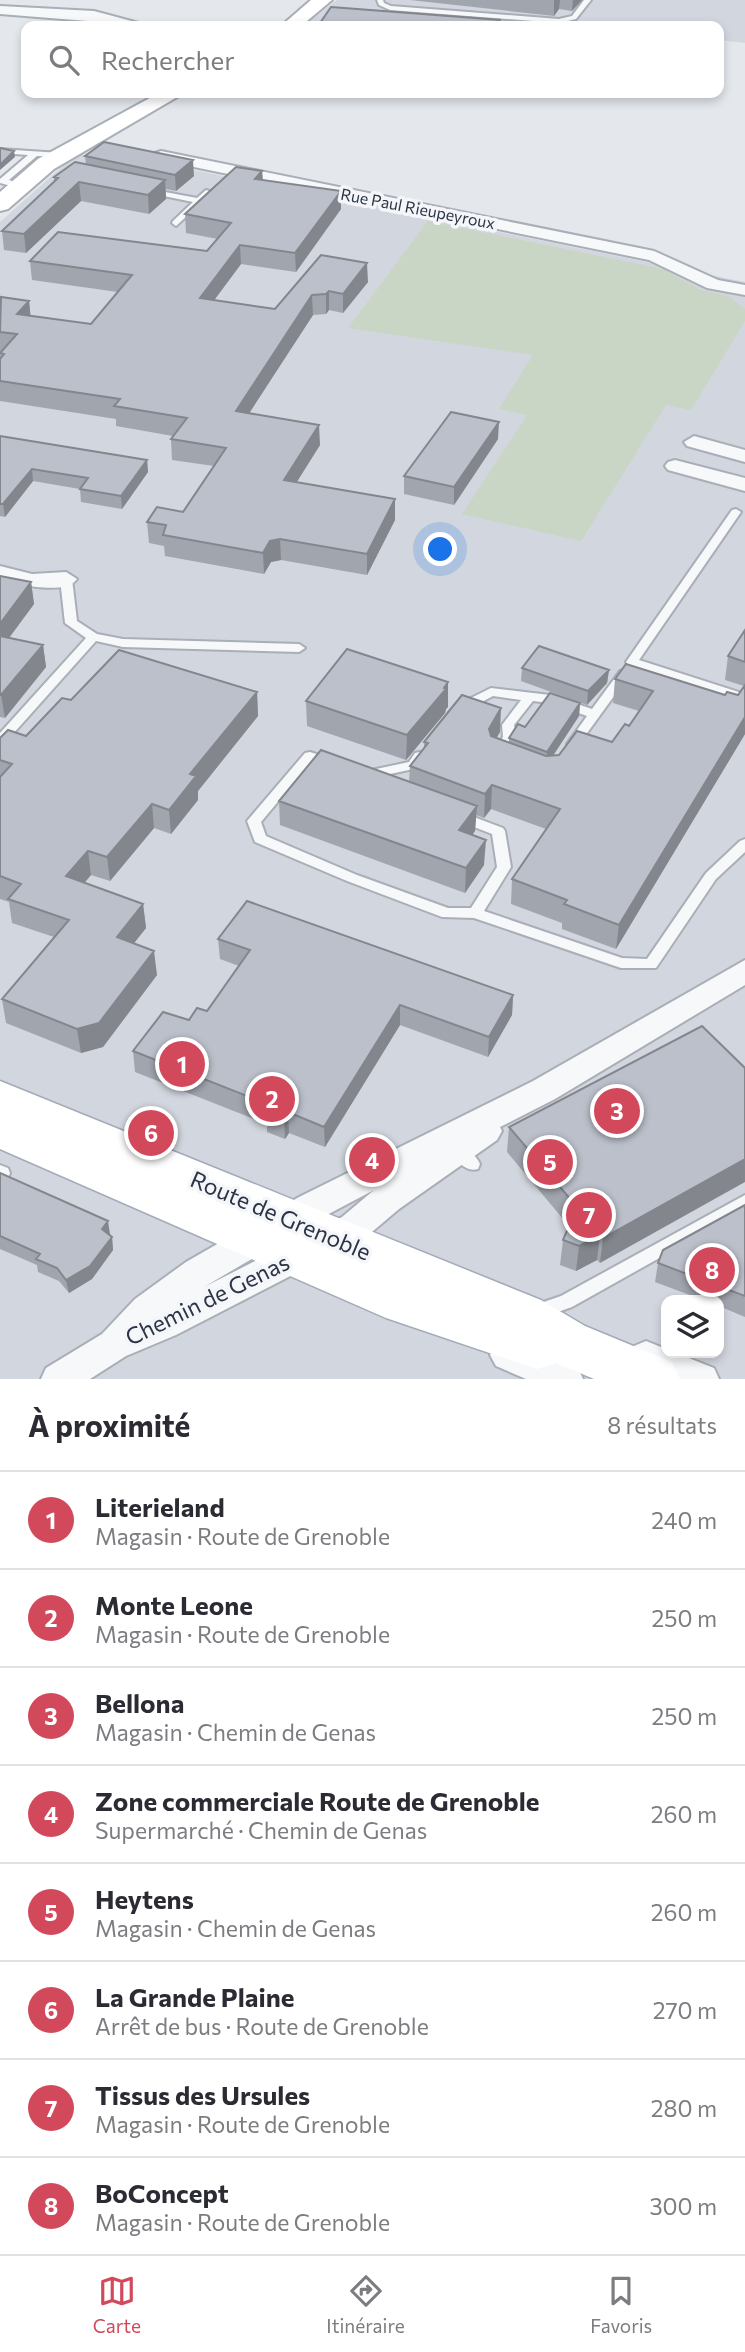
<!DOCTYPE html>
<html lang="fr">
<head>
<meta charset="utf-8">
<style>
  body { margin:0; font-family:Commissioner,sans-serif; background:#f2f2f3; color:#2b2b33 }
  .controls { position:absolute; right:21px; bottom:21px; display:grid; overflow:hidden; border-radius:14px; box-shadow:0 4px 10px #0003 }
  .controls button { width:63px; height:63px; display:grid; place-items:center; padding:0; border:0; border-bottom:2px solid #e1e1e2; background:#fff; color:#2b2b33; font:35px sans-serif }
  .you { position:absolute; left:441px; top:550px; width:24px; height:24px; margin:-18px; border:5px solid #fff; border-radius:50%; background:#1a73e8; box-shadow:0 0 0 10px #1a73e833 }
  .badge { display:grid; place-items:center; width:46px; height:46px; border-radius:50%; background:#d1495b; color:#fff; font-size:23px; font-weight:700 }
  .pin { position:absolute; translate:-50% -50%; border:4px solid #fff; box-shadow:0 2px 7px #0006 }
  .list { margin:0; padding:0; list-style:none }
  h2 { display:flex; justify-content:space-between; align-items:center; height:91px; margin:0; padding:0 28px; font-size:30px }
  h2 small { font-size:23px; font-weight:400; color:#7c7c81 }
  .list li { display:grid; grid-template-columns:46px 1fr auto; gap:21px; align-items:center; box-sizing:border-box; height:98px; padding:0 28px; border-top:2px solid #e1e1e2 }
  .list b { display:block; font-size:26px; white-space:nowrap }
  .list p { margin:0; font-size:23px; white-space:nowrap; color:#7c7c81 }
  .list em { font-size:23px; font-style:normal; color:#7c7c81 }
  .icon { flex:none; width:38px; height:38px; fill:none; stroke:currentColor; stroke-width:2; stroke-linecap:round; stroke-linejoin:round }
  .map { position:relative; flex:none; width:745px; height:1379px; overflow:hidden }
  .search { position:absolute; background:#fff; box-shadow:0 4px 10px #0003; left:21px; right:21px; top:21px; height:77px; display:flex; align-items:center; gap:18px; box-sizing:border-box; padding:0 24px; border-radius:14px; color:#7c7c81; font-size:26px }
  .sheet { height:875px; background:#fff }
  nav { display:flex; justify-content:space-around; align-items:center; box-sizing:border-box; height:98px; border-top:2px solid #e1e1e2; background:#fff; font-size:19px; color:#7c7c81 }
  nav a { display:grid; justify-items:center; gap:4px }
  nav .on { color:#d1495b }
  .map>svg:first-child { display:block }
  .built { fill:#d2d6de; fill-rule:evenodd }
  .green { fill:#c9d6c5 }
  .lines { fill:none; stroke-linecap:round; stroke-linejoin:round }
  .lane-casing { stroke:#a9aeb7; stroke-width:4 }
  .street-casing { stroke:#a9aeb7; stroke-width:4 }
  .secondary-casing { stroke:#a9aeb7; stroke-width:4 }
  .primary-casing { stroke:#a3abb8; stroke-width:3 }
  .lane { fill:#f7f8fa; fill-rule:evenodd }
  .street { fill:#f7f8fa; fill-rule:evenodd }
  .secondary { fill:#fff; fill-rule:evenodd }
  .primary { fill:#fff; fill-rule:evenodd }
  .wall { fill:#a1a5ae }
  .shaded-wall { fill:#83868d }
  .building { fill:#bbc0ca; stroke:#83868d; stroke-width:2 }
  .labels { text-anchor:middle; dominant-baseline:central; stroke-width:7; stroke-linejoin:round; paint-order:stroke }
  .far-street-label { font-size:16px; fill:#2b3445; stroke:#f4f6f9 }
  .near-street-label { font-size:23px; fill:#2b3445; stroke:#f4f6f9 }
</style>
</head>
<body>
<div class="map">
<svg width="745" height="1379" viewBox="0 0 745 1379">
  <rect width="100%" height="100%" fill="#e4e7ec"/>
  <path class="built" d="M337,0h408v43l-26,-3v-14h-417z
    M105,152l640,130v1097h-745v-1157l74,-66zM666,1300h53v53h-53z"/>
  <path class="green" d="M428,221l235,48 38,21 28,6 16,13v12l-54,89 -25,-5 -85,136 -119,-27 65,-99 -28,-6 34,-54 -185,-27z"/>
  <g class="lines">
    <defs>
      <path id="lane" d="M377,0h6l1,3 7,3 168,13 13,-3 12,-16h7l-15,19 -17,4 -169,-13 -11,-5z
        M0,149l60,4 4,2 -4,2 -23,-1 -28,24 13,4 1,2 -4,2 -19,-5v-4l28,-24 -28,-2z
        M149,189l48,9 9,-8 7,2 -37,34 -4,-3 1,-2 20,-19 -44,-9z
        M736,509l5,3 -102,148 106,34v8l-117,-37 -2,-3 106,-152z
        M66,576l6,3 5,42 20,13 26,5 176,5 6,4 -6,4 -176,-5 -27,-6 -92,103 -4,1v-12l86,-95 -21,-15 -5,-44z
        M624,670l6,4 -53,73 -4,1 -6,-4 20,-28 -38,-13 -16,-2 -19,24c1,4 2,8 1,12 -1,7 -12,18 -18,20l-6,-4 12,-16 -1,-12 19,-25 -28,-4 -28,15 -4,1 -6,-4 2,-3 34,-17 59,7 42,14 28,-38z
        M310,752l25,8 1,3 -6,4 -18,-6 -51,61 5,14 91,39 91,33h23l26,-41 -5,-33 -36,-14 -2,-3 2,-3h10l37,14 2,3 6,36 -27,44 138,47 25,1 59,-86 34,-32 5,-2v13l-29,27 -60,89h-35l-147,-50 -32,-1 -95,-36 -92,-39 -8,-21 58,-68z
        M420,752l6,4 -8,12 -51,11 -6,-4 1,-3 47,-10 6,-9z
        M456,1142c9,3 20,13 24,22l-2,5c-13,4 -24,-11 -30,-21l2,-5z
        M0,1165l8,3 2,5 -2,5 -8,1z
        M745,1195v15l-173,97 -34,12 -6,-3 -3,-5 3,-5 29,-10z"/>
      <path id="street" d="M0,6l94,5 56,15 -150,-12z
        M161,151l493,100 64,29 27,5v10l-38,-7 -58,-28 -494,-101v-6z
        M694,436l51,14v12l-58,-16 -3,-4z
        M675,460l70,18v13l-77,-21 -3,-4 3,-4z
        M0,566l32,8 34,-2 11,7c-11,17 -60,5 -77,1z
        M745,960v25l-190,114 -55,28 2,4 -5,9 -98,69 -33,28 -190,98 -50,21 -36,23h-49l5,-11 56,-34 33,-35 51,-37 113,-65 234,-116zM374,1190l-32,27 -138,70 119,-70z
        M508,1339l70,29 5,11h-57l-30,-13 -6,-11 6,-11z
        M646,1341l20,8v4h10l38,15 5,11h-59l-26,-11 -6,-11 6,-11z"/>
      <path id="secondary" d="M311,0h21l-31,26h-20z
        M159,93h25l-130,76 -46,40 -8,2v-19l38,-33z"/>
      <path id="primary" d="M0,1081l541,219 44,26 87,36 8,17h-86l-38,-16 -19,6 -151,-51 -386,-169z"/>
    </defs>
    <use href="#lane" class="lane-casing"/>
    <use href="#street" class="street-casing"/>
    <use href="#secondary" class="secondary-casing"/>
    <use href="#primary" class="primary-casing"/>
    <use href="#lane" class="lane"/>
    <use href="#street" class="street"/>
    <use href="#secondary" class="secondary"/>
    <use href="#primary" class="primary"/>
  </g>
  <path class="wall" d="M410,0h172l-10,11 -13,-2 -5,7z
    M85,156l109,20 -18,15 -10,-2v10l-17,15 -68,-13 -55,52 -22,-3 -2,-19 52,-50v-4l32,-13z
    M262,171l1,9 78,11v18l-45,63 -55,-8 -27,36 61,9 46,-54 47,27 -25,31 -14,-3 -3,4 -13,1 -64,98 71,32 -24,37 99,38 -28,55 -86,-15 -10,2 -7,12 -99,-18 -1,-10 -15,-3 -2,-21 36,-10 31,-46 -42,-6 -1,-21 2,-3 -57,-10v-7l-116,-18v-48l2,-2h-2v-53l29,3 1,15 61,8 27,-32 -86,-12 -2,-19 177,-10 11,-12 -32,-6 -1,-19z
    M0,436l147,24 1,12 -26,37 -41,-7 -1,-13 -47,-8 -28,36 -5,-1z
    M498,439l-44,66 -50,-11v-18z
    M0,576l31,6 3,22 -25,34 34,7 3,22 -41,51 -5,-1z
    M745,630v104l-129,215 -54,-20v-6l-51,-19 1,-25 34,-50 -55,-20 -7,9 -8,-3 -1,16 -3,4 12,30 -19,28 -185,-68 -1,-24 130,-19 1,-16 14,-18v-6l76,-10 -4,6 13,5v-5l16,-11 55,-24 -1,13 -26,40 6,-1 53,-13 17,-16 10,-15 -26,-8 2,-24 110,16h13l6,-9 -19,-6 3,-24z
    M522,668l87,2 -2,13 -20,22 -66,-24z
    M448,682v25l-2,2 -1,4 -39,47 -99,-34 -1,-25z
    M257,692l1,24 -60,75v9l-27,34 -17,-6 -44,53 -19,-6 -7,8 59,21 3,24 -12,15 23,32 -54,72 -22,6 -75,-30 -4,-24 52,-62 -42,-14 -3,-21 -9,-3v-161l26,-2 45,-36z
    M218,939l295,56 -1,20 -24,42 -88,-32 -75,122 -36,-14 -4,6 -18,-7v-8l-132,-52 -2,-21 74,-40 32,-45 -19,-7z
    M702,1026l-102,237 -3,-3 -21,11 -16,-6 3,-25 6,-14 -62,-74 2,-25z
    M0,1173l110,61 -1,1 3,2 1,13 -21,29 -23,14 -10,-12 -21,-9 -1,-7 -37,-16z
    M745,1205v112l-26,-11v-6h-16l-48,-18 3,-19z"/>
  <path class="shaded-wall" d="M554,0h6l-1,9 -5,7z
    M573,0h9l-10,11z
    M14,151l1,6 -15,13v-5z
    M193,160l1,16 -18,15 -1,-16z
    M262,171l1,19 -8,-11z
    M165,180l1,19 -17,15 -1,-19z
    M79,182l2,19 -55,52 -2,-19z
    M341,191v18l-45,63 -1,-19z
    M240,245l1,19 -40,54 -1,-20z
    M367,263l1,19 -25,31v-19z
    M329,291v19l-3,4v-20z
    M312,295l1,20 -76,117 -1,-21z
    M29,301l2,19 -14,-6z
    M499,422l-1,17 -44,66v-18z
    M319,425l1,20 -35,56 -1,-21z
    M147,460l1,12 -26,37 -1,-13z
    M32,469l1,12 -28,36 -2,-13z
    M395,499v21l-28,55v-21z
    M280,539l1,21 -10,2 -7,12 -1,-21 7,-12z
    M31,582l3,22 -34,46v-26z
    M43,645l3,22 -41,51 -4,-23z
    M609,670l-2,13 -20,22 1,-14z
    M448,682v25l-2,2 -1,4 -39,47 1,-25z
    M257,692l1,24 -60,75v9l-27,34 -2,-24 21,-36z
    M580,703l-1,13 -33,50 1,-14z
    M501,708l-1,24 -12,21 1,-24z
    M745,717v17l-129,215 3,-24z
    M492,785l-1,24 -7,9 1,-24z
    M152,804l2,24 -44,53 -3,-24z
    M477,806l-2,25 -17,24 1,-25z
    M486,840l-2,25 -19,28 1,-25z
    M88,851l3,24 -21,25 -4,-24z
    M143,904l3,24 -26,33 -3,-24z
    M154,951l3,24 -54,72 -22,6 -4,-24z
    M513,995l-1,20 -24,42 1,-20z
    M400,1005v20l-75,122 -1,-20z
    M288,1112l1,21 -4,6 -1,-20z
    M745,1159v23l-145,81 3,-25z
    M108,1221l2,13 -6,8 -2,-13z
    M600,1235l-3,25 -21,11 3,-25z
    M112,1237l1,13 -21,29 -23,14 -3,-13z"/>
  <path class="building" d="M331,7l169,13 -3,6h-179z
    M104,142l89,18 -18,15 -90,-19z
    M0,148l14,3 -14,14z
    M75,162l90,18 -17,15 -69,-13 -55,52 -22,-3 56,-53 -4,-1z
    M236,167l26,4 -7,8 86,12 -46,62 -55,-8 -40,53 75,11 46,-54 46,8 -24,31 -14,-3 -3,3 -14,1 -76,116 83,14 -35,55 111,19 -28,55 -87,-15 -10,2 -7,12 -100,-18 3,-10 -19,-3 10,-15 26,5 43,-64 -55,-9 16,-21 -73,-12 6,-7 -120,-18v-22l4,-5 -4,-1 17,-19 -17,-2 1,-35 28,4 -12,13 74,10 41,-49 -102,-14 28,-29 149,19 24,-28 -46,-9z
    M451,412l48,10 -45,65 -50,-11z
    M0,436l147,24 -26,36 -41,-7 8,-11 -56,-9 -29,35h-3z
    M0,576l31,6 -31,42z
    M745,630v32l-17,-6z
    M0,636l43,9 -42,50h-1z
    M539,646l70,24 -21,21 -66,-23z
    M347,649l101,33 -4,6 2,1 -39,46 -101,-34z
    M119,650l138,42 -67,82 6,2 -27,34 -17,-6 -45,53 -19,-6 -22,25 77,28 -26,33 37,14 -55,72 -22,6 -75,-30 67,-79 -61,-21 13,-15 -21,-8v-99l12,-13 -12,-4v-22l8,-8 18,6 36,-38 9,2z
    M626,664l99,31 2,-3 11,3 7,-10v32l-126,208 -55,-21 3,-4 -55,-21 48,-70 -68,-24 -7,9 -75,-28 18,-23 -4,-1 38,-47 39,13 -12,21 2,7 55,20 13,-1 18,-24 35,11 13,-18 4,2 24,-35 -38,-12z
    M550,693l30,10 -33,49 -38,-14 9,-14 7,3z
    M321,750l156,56 -18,24 27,10 -20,28 -187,-67z
    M247,901l266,94 -24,42 -89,-32 -76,122 -36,-15 -4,7 -18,-7 4,-7 -137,-54 30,-39 26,8 8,-12 10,3 43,-61 -32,-11z
    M702,1026l43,42v91l-142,79 -3,-3 -21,11 -16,-6 14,-33 -68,-80z
    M0,1173l108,48 -6,8 10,8 -22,29 -24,14 -9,-12 -21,-9 4,-5 -40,-18z
    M745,1205v91l-87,-33 5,-13z"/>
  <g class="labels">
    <g class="far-street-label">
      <text transform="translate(418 208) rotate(11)">Rue Paul Rieupeyroux</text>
    </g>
    <g class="near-street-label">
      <text transform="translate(281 1215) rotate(23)">Route de Grenoble</text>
      <text transform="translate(207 1299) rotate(-26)">Chemin de Genas</text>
    </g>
  </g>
</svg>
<div class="controls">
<button><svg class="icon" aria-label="layers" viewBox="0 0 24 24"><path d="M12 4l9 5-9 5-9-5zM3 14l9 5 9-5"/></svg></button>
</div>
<div class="you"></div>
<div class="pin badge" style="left:182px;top:1064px">1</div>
<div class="pin badge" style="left:272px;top:1099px">2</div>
<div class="pin badge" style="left:617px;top:1111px">3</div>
<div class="pin badge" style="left:372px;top:1160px">4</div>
<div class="pin badge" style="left:550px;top:1162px">5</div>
<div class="pin badge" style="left:151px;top:1133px">6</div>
<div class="pin badge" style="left:589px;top:1215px">7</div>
<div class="pin badge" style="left:712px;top:1270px">8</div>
<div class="search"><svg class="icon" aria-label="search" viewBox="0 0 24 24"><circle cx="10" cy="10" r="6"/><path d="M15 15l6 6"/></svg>Rechercher</div>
</div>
<section class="sheet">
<h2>À proximité<small>8 résultats</small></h2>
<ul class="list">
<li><span class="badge">1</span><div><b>Literieland</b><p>Magasin · Route de Grenoble</p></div><em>240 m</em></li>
<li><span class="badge">2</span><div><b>Monte Leone</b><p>Magasin · Route de Grenoble</p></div><em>250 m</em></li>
<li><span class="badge">3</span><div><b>Bellona</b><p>Magasin · Chemin de Genas</p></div><em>250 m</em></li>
<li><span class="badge">4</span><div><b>Zone commerciale Route de Grenoble</b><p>Supermarché · Chemin de Genas</p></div><em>260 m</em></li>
<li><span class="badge">5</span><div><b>Heytens</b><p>Magasin · Chemin de Genas</p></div><em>260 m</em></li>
<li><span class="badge">6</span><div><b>La Grande Plaine</b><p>Arrêt de bus · Route de Grenoble</p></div><em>270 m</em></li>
<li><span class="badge">7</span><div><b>Tissus des Ursules</b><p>Magasin · Route de Grenoble</p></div><em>280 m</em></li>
<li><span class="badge">8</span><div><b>BoConcept</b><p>Magasin · Route de Grenoble</p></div><em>300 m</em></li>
</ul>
</section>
<nav>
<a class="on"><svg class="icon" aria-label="map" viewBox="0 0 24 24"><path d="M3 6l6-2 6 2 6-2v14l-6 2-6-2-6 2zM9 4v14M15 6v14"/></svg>Carte</a>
<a><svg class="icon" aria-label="directions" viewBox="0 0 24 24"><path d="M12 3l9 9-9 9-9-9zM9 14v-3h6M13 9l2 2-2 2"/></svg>Itinéraire</a>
<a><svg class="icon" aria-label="saved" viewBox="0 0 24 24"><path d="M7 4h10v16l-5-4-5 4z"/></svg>Favoris</a>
</nav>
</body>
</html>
